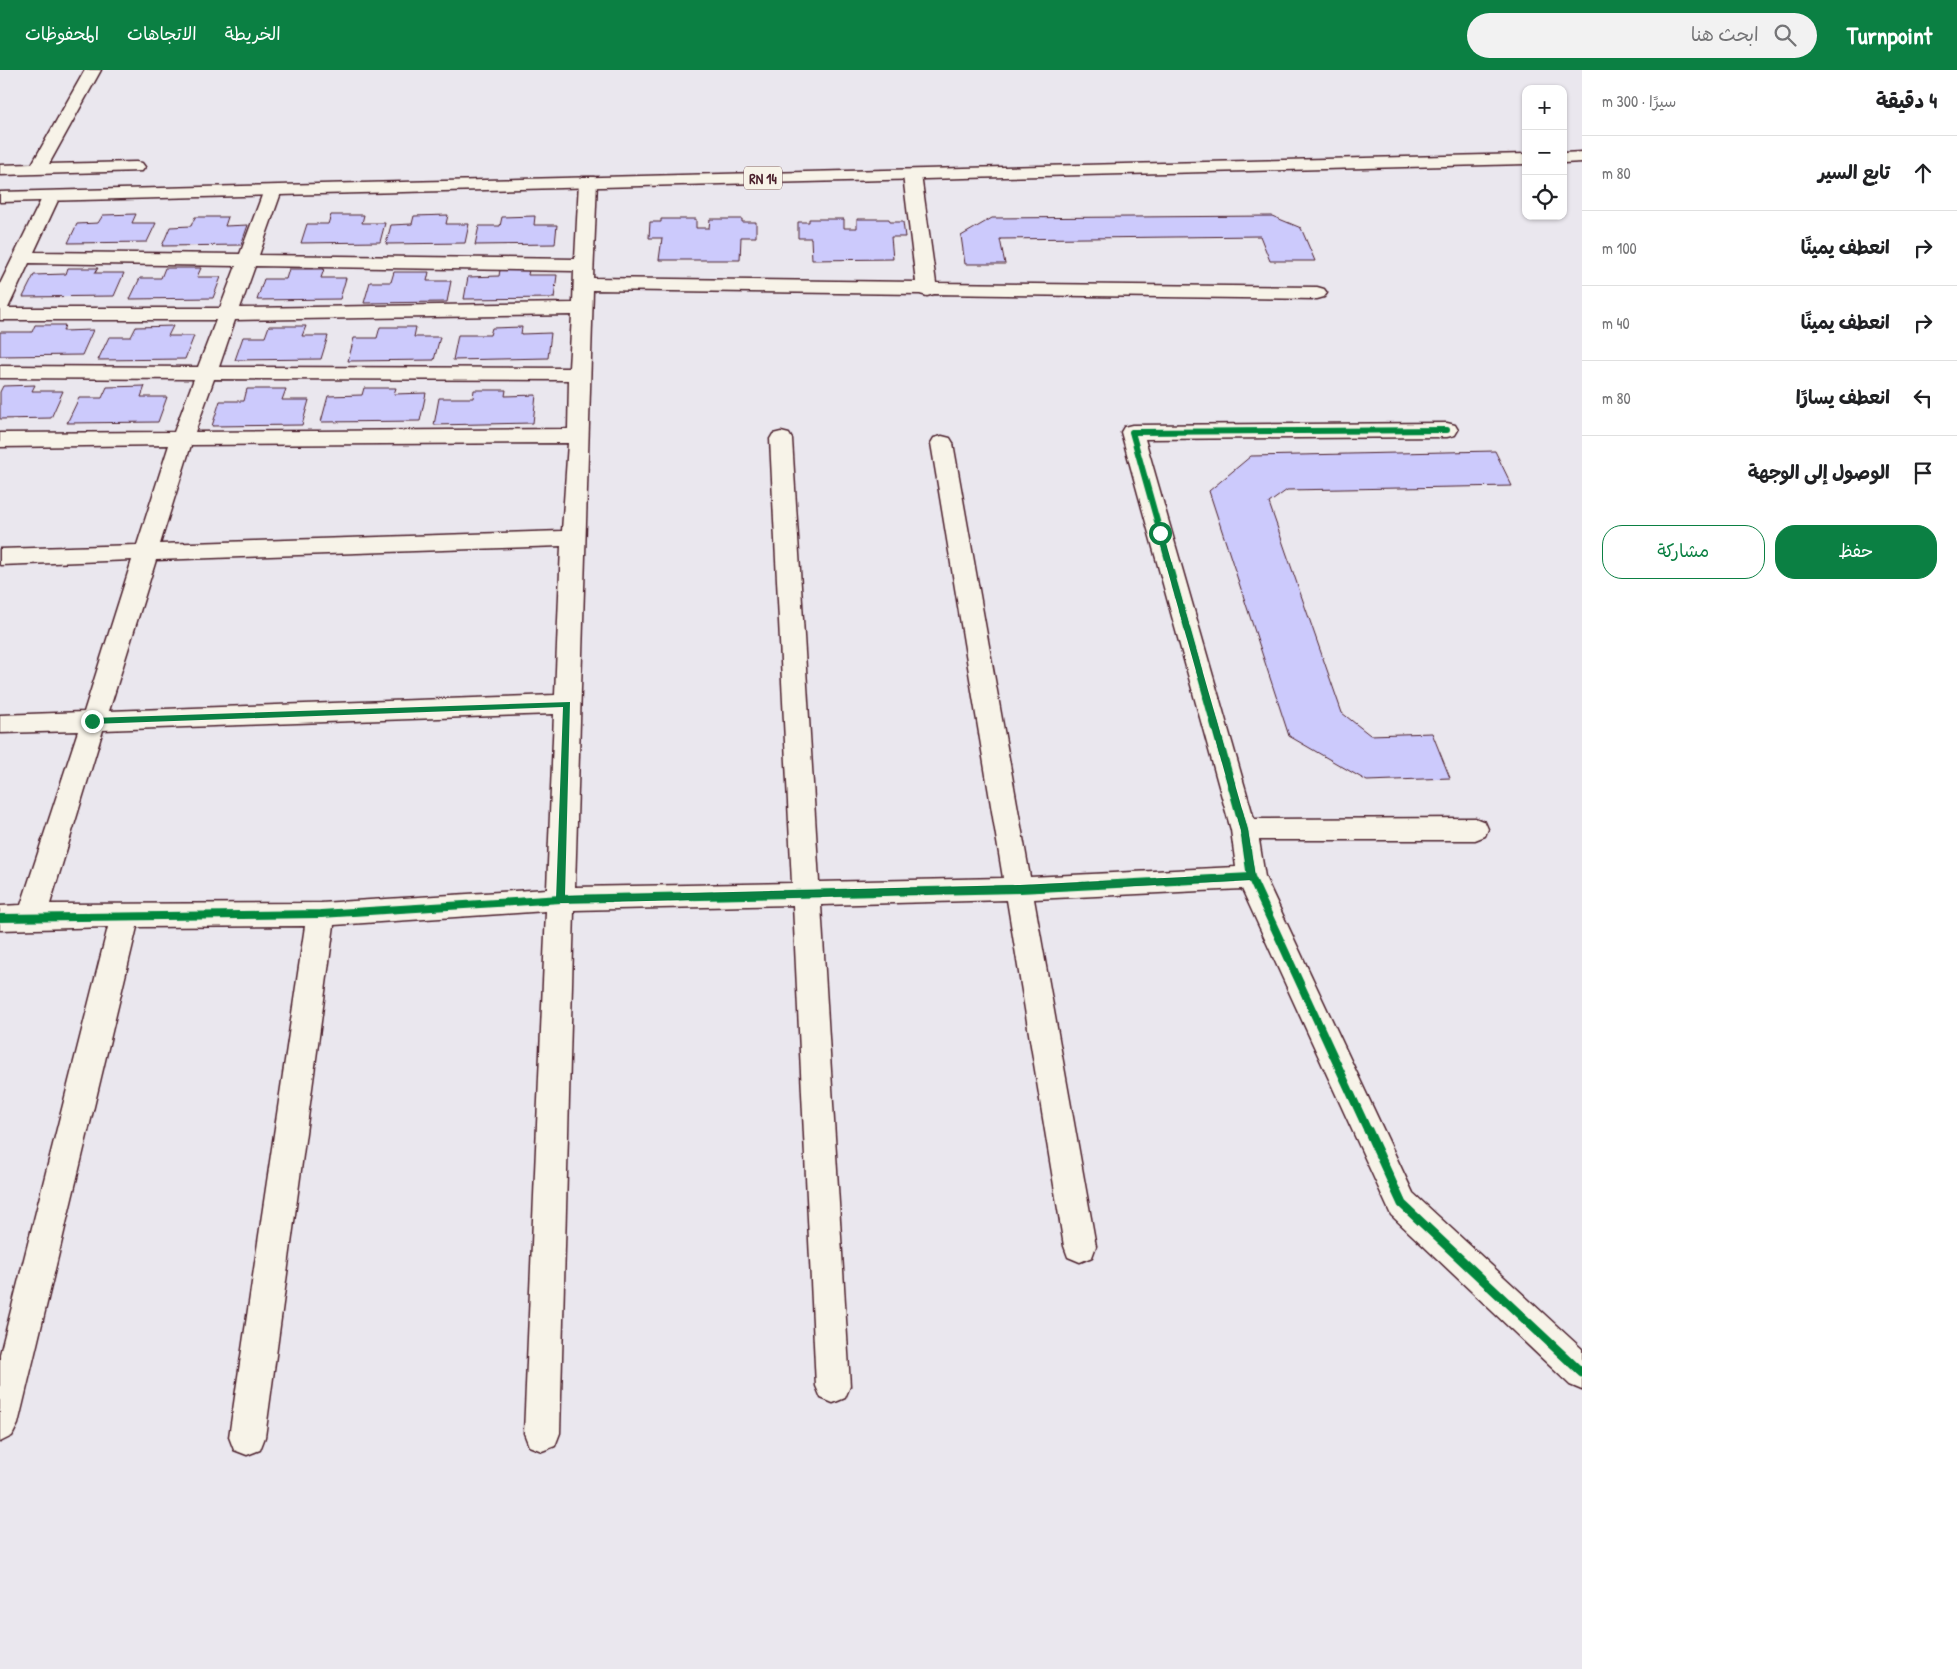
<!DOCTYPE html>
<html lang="ar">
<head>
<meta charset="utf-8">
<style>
  body { margin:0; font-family:"Patrick Hand","Playpen Sans Arabic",sans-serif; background:#f2f2f2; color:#202124; direction:rtl }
  .controls { position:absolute; right:15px; top:15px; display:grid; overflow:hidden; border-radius:10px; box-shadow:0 1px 4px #0004 }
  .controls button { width:45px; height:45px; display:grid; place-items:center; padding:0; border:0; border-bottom:1px solid #e0e0e0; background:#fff; color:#202124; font:25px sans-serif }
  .stop { position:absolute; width:15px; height:15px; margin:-11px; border:4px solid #0b8043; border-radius:50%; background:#fff }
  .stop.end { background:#0b8043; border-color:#fff; box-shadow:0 1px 5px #0008 }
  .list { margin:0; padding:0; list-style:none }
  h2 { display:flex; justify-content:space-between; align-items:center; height:65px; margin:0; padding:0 20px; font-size:21px }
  h2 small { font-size:16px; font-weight:400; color:#757577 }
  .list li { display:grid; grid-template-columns:32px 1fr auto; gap:15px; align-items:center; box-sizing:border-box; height:75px; padding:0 20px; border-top:1px solid #e0e0e0 }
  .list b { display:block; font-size:19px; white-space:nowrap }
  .list em { font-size:16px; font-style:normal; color:#757577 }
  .actions { display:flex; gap:10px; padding:15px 20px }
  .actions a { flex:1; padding:11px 0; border:1px solid #0b8043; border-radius:20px; text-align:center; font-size:18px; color:#0b8043 }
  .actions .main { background:#0b8043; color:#fff }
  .icon { flex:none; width:28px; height:28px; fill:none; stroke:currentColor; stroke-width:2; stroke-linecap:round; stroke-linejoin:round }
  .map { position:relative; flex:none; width:1582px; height:1599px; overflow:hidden; direction:ltr }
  header { display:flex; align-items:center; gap:30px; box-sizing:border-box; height:70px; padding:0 25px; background:#0b8043; color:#fff }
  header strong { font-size:24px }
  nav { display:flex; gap:28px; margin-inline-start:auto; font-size:18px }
  .search { width:350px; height:45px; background:#f2f2f2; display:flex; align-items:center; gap:12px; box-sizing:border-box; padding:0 18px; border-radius:28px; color:#757577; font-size:19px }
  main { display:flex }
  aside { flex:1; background:#fff }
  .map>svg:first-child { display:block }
  .building { fill:#cccafc; stroke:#4a1f2b }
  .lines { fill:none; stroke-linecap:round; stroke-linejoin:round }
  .minor-casing { stroke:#4a1f2b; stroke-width:3 }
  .major-casing { stroke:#4a1f2b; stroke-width:3 }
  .minor { fill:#f7f3e8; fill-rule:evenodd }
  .major { fill:#f7f3e8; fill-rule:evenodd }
  .cycleway-far2-casing { stroke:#f7f3e8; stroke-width:9 }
  .cycleway-far1-casing { stroke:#f7f3e8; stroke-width:11 }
  .cycleway-casing { stroke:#f7f3e8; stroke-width:12 }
  .cycleway-far2 { stroke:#00873e; stroke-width:6 }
  .cycleway-far1 { stroke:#00873e; stroke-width:8 }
  .cycleway { stroke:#00873e; stroke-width:9 }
  .route { fill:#0b8043 }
  .labels { text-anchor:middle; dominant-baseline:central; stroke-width:4.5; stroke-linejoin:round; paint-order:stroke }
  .shield { fill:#f7f3e8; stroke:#7e5f64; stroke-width:1 }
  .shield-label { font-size:14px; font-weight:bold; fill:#4a1f2b }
</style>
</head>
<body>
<header>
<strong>Turnpoint</strong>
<div class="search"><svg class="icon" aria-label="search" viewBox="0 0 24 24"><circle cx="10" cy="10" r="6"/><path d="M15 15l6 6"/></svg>ابحث هنا</div>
<nav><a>الخريطة</a><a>الاتجاهات</a><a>المحفوظات</a></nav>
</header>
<main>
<aside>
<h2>4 دقيقة<small>سيرًا · 300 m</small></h2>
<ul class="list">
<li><svg class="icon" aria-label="ahead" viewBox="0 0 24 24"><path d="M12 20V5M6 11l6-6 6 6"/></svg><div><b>تابع السير</b></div><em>80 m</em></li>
<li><svg class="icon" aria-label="right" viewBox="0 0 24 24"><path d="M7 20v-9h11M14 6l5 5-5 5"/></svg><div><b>انعطف يمينًا</b></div><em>100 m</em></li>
<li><svg class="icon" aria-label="right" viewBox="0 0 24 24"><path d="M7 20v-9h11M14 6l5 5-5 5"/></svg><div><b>انعطف يمينًا</b></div><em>40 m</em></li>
<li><svg class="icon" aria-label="left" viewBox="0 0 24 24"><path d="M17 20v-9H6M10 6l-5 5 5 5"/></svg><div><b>انعطف يسارًا</b></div><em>80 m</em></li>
<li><svg class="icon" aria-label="arrive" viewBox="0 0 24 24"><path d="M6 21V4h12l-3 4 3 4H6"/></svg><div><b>الوصول إلى الوجهة</b></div></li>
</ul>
<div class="actions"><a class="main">حفظ</a><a>مشاركة</a></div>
</aside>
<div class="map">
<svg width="1582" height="1599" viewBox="0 0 1582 1599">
  <rect width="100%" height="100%" fill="#eae7ee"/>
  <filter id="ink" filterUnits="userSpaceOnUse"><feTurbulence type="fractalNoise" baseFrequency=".02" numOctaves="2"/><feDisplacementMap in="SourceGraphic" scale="10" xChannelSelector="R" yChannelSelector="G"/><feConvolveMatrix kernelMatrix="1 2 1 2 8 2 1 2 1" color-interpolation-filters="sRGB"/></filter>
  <g filter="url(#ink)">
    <path class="building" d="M136,144l-4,9h24l-9,19 -79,1 9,-19 21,-1 5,-8z
      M331,145h33l-2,8h23l-5,19 -79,1 6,-19h21z
      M448,145l-2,9h23l-4,19 -79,1 5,-19 21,-1 2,-8z
      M535,146l-1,9h23l-2,19 -80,1 4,-19h21l2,-9z
      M1272,146l29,12 14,33h-45l-10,-25 -260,3 5,25h-40l-4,-28 31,-18z
      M195,147h33l-3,9 23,-1 -7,20 -79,1 8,-19 21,-1z
      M661,149h35v9h13l1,-9h32v3h14v15h-15l-1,23h-81l3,-22h-13l1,-16h11z
      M809,149h35v9h13v-9h32l1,3h13l2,15h-14l2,22 -81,1 -1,-22h-13v-16h11z
      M68,198h30l-3,5h29l-10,23 -91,1 11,-22 32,-1z
      M165,198h36l-4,9h24l-8,21 -83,1 10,-21h21z
      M289,199h35l-3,9h25l-6,21 -83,1 7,-21h22z
      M500,200h29l-1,5h29l-3,23 -90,1 4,-22 31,-1z
      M394,202h35l-2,9h24l-4,21 -83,1 6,-21h21z
      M35,255h30l-2,6 30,-1 -11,25 -82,1v-24h32z
      M173,256l-5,10h26l-9,23 -87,1 11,-23h22l5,-10z
      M269,256h37l-4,10h26l-7,23 -86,1 8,-23h22z
      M380,257h36l-2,10h26l-6,23 -86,1 6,-23h23z
      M522,257l-1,7 30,-1 -3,25 -95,2 5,-25h32l2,-7z
      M35,315l-3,6h31l-12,27 -51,1v-27l3,-6z
      M145,316l-4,11h26l-9,25 -91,1 12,-25h23l5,-11z
      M364,318h32l-2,6 32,-1 -6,28 -99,1 7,-26 34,-1z
      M247,319h39l-4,11h27l-7,25 -90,1 8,-25h24z
      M474,320h32l-1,6 31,-1 -3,28 -99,2 5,-27h34z
      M1495,381l17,35 -225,4 -18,13 73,210 28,22 62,-2 18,45 -83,3 -78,-45 -80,-245 42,-35z"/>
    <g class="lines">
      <defs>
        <path id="minor" d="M85,0h16l-52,94 87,-2 6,1 3,4 -3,4 -142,4v-10l32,-1z
          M912,100l6,1 3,4 15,108 381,4 7,2 3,4 -3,4 -7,2 -383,-5 -7,2 -7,-2 -327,-4 -18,597 217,-4 -22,-444 3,-5 8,-2 8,2 3,5 27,443 184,-4 -72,-435 3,-5 8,-2 8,2 3,5 77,434 206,-10 -5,-37 -110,-398 3,-5 8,-2 315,-2 8,2 3,5 -3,5 -8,2 -302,2 109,380 221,-1 10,4 3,7 -3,7 -10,4h-216l6,37 148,316 169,156v41l-12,-5 -179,-170 -149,-326 -208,10 62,347 -4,11 -12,5 -12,-5 -4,-11 -57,-346 -186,5 29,481 -5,12 -12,5 -12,-5 -5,-12 -23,-481 -219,5 -14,523 -5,13 -13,5 -13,-5 -5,-13 22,-522 -212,14 -69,512 -5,13 -13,5 -13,-5 -5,-13 76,-511 -168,1 -119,497 -6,12 -12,6v-88l108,-427 -108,3v-24l21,-1 57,-174 -78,2v-18l84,-3 48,-152 -132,5v-16l137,-4 32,-100 -169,2v-14l174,-1 20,-53 -194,-1v-12l198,1 18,-47h-216v-36l45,-92h12l3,4 -26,56 206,2 24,-64 3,-4h12l3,4 -23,65 316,4 4,-78 3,-4h12l3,4 -4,97 323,4 -13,-107 3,-4zM29,193l207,3 -16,42h-212zM255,196l319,5 -1,32 -333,5zM572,245l-3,53 -350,-1 16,-47zM214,309l355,1 -1,49 -373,3zM568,373l-6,88 -402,13 31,-99zM561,476l-6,149 -446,16 47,-151zM554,644l-7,175 -226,14 -271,1 53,-174z"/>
        <path id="major" d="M1582,82v10l-19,1v-10z
          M1526,84v10l-1526,38v-10z"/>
      </defs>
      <use href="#minor" class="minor-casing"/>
      <use href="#major" class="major-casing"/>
      <use href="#minor" class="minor"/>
      <use href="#major" class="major"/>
      <defs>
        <path id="cycleway-far2" d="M1207,629l-75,-267 315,-2"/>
        <path id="cycleway-far1" d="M1207,627l37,133 7,47 117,254
          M0,848l321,-4 240,-15 459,-10 231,-12"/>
        <path id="cycleway" d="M1368,1060l34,74 180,169"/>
      </defs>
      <use href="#cycleway-far2" class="cycleway-far2-casing"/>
      <use href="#cycleway-far1" class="cycleway-far1-casing"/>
      <use href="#cycleway" class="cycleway-casing"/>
      <use href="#cycleway-far2" class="cycleway-far2"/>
      <use href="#cycleway-far1" class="cycleway-far1"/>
      <use href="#cycleway" class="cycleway"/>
    </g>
  </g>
  <path class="route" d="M1160,461l3,2 85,297 8,47 -4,3 -232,12 -459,11 -5,-3 7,-193 -471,17 -3,-3 3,-3 478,-16 -5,194 455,-11 227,-11 -6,-44 -84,-297z"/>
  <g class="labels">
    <rect class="shield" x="744" y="96.5" width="38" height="23" rx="4"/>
    <g class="shield-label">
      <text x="763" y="108">RN 14</text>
    </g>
  </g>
</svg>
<div class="controls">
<button>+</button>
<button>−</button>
<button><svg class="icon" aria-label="locate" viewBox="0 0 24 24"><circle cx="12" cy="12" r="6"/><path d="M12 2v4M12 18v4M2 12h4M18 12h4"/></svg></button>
</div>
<div class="stop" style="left:1160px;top:463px"></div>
<div class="stop end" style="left:92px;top:651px"></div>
</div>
</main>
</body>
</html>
